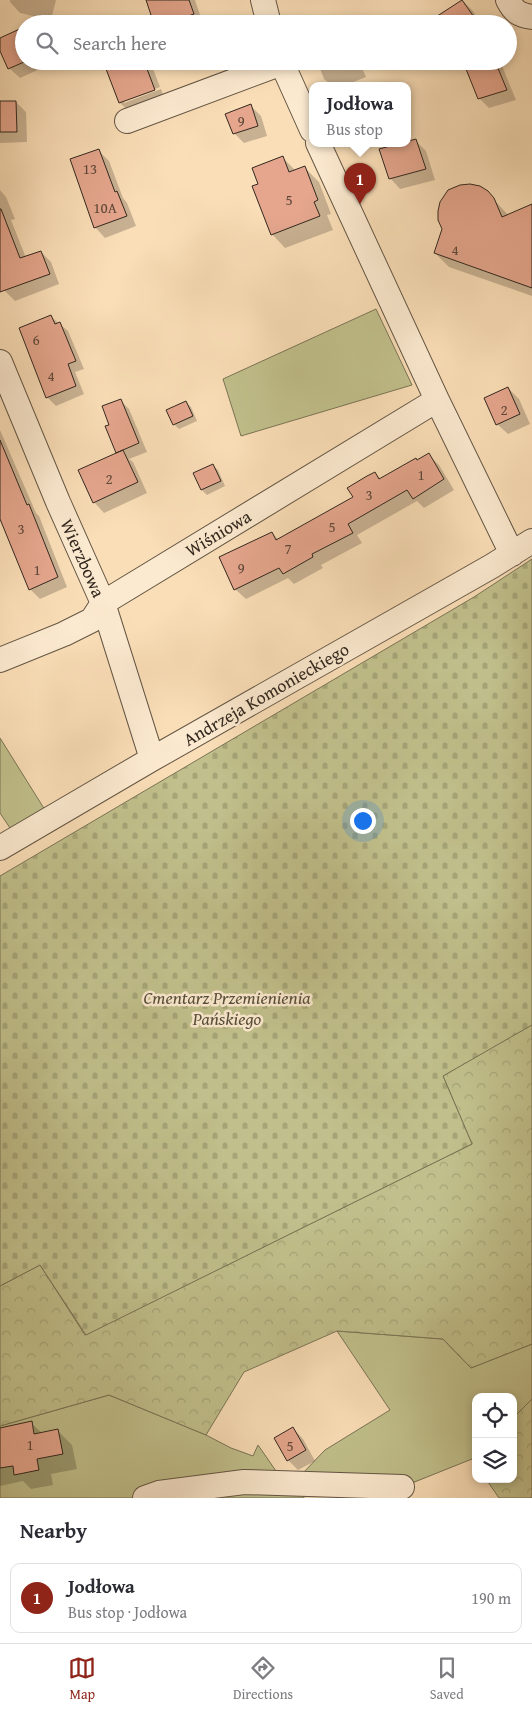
<!DOCTYPE html>
<html lang="en">
<head>
<meta charset="utf-8">
<style>
  body { margin:0; font-family:"Gentium Book Plus",serif; background:#f7f7f7; color:#2b2b33 }
  .controls { position:absolute; right:15px; bottom:15px; display:grid; overflow:hidden; border-radius:10px; box-shadow:0 2px 8px #0003 }
  .controls button { width:45px; height:45px; display:grid; place-items:center; padding:0; border:0; border-bottom:1px solid #e1e1e2; background:#fff; color:#2b2b33; font:25px sans-serif }
  .you { position:absolute; left:362px; top:820px; width:18px; height:18px; margin:-12px; border:4px solid #fff; border-radius:50%; background:#1a73e8; box-shadow:0 0 0 8px #1a73e833 }
  .badge { display:grid; place-items:center; width:32px; height:32px; border-radius:50%; background:#8f2418; color:#fff; font-size:16px; font-weight:700 }
  .pin { position:absolute; translate:-50% -41px; filter:drop-shadow(0 1px 2px #0008) }
  .pin::after { content:''; position:absolute; top:26px; width:18px; height:15px; background:inherit; clip-path:polygon(0 0,100% 0,50% 100%) }
  .popup { position:absolute; left:309px; top:82px; width:102px; height:65px; box-sizing:border-box; display:grid; place-content:center; border-radius:10px; background:#fff; filter:drop-shadow(0 1px 4px #0005); font-size:16px; white-space:nowrap; color:#7c7c81 }
  .popup b { font-size:19px; color:#2b2b33 }
  .popup::after { content:''; position:absolute; left:50%; top:100%; margin-left:-10px; border:10px solid transparent; border-top-color:#fff }
  .list { margin:0; padding:0; list-style:none }
  h2 { display:flex; justify-content:space-between; align-items:center; height:65px; margin:0; padding:0 20px; font-size:21px }
  h2 small { font-size:16px; font-weight:400; color:#7c7c81 }
  .list li { display:grid; grid-template-columns:32px 1fr auto; gap:15px; align-items:center; box-sizing:border-box; height:70px; margin:0 10px 10px; padding:0 10px; border:1px solid #e1e1e2; border-radius:10px }
  .list b { display:block; font-size:19px; white-space:nowrap }
  .list p { margin:0; font-size:16px; white-space:nowrap; color:#7c7c81 }
  .list em { font-size:16px; font-style:normal; color:#7c7c81 }
  .icon { flex:none; width:28px; height:28px; fill:none; stroke:currentColor; stroke-width:2; stroke-linecap:round; stroke-linejoin:round }
  .map { position:relative; flex:none; width:532px; height:1498px; overflow:hidden }
  .search { position:absolute; background:#fff; box-shadow:0 2px 8px #0003; left:15px; right:15px; top:15px; height:55px; display:flex; align-items:center; gap:12px; box-sizing:border-box; padding:0 18px; border-radius:28px; color:#7c7c81; font-size:19px }
  .sheet { height:145px; background:#fff }
  nav { display:flex; justify-content:space-around; align-items:center; box-sizing:border-box; height:70px; border-top:1px solid #e1e1e2; background:#fff; font-size:14px; color:#7c7c81 }
  nav a { display:grid; justify-items:center; gap:2px }
  nav .on { color:#8f2418 }
  .map>svg:first-child { display:block }
  .grass { fill:#c1c08c; stroke:#7a7456 }
  .forest { fill:url(#forest-crowns); stroke:#7a7456 }
  .cemetery { fill:url(#cemetery-stones); stroke:#7a7456 }
  .shadow { fill:#0003 }
  .building { fill:#e5a68d; stroke:#32281f }
  .lines { fill:none; stroke-linecap:round; stroke-linejoin:round }
  .minor-casing { stroke:#645645; stroke-width:26 }
  .minor { stroke:#fcead0; stroke-width:24 }
  .labels { text-anchor:middle; dominant-baseline:central; stroke-width:5; stroke-linejoin:round; paint-order:stroke }
  .number-label { font-size:15px; fill:#5f483a }
  .street-label { font-size:18px; fill:#32281f; stroke:#fcead0 }
  .park-label { font-size:18px; font-style:italic; fill:#564e3a; stroke:#fcead0 }
</style>
</head>
<body>
<div class="map">
<svg width="532" height="1498" viewBox="0 0 532 1498">
  <defs>
    <pattern id="forest-crowns" width="20" height="18" patternUnits="userSpaceOnUse" patternTransform="scale(1.25)"><rect width="20" height="18" fill="#c1c08c"/><path d="M2 6a3 3 0 1 1 6 0M12 15a3 3 0 1 1 6 0" fill="none" stroke="#a6a578"/></pattern>
    <pattern id="cemetery-stones" width="16" height="16" patternUnits="userSpaceOnUse" patternTransform="scale(1.25)"><rect width="16" height="16" fill="#c1c08c"/><path d="M2 7V4a2 2 0 0 1 4 0v3zM10 15v-3a2 2 0 0 1 4 0v3z" fill="#a6a578"/></pattern>
  </defs>
  <rect width="100%" height="100%" fill="#fadeb7"/>
  <filter id="stains"><feTurbulence type="fractalNoise" baseFrequency=".004" numOctaves="4"/><feColorMatrix values="0 0 0 0 .2 0 0 0 0 .09 0 0 0 0 .02 0 0 0 .5 -.17"/></filter>
  <radialGradient id="worn" r=".72"><stop offset=".6" stop-color="#630" stop-opacity="0"/><stop offset="1" stop-color="#630" stop-opacity=".3"/></radialGradient>
  <path class="grass" d="M376,309l36,76 -171,51 -18,-57z
    M0,738l45,72 -35,18 -10,-15z
    M337,1331l106,8 28,29 61,-24v55l-19,19v-21h-37v59l-4,3 -70,28 -92,5 -7,6h-303v-72l109,-31 97,40 25,13 22,8 5,-11 18,26 25,4 24,-25 65,-40z"/>
  <path class="forest" d="M532,1024v320l-61,24 -28,-29 -106,-8 -93,41 -38,63 -97,-40 -109,31v-140l40,-21 45,70 387,-191 -29,-68z
    M532,1399v99h-33l-13,-19h27v-61z"/>
  <path class="cemetery" d="M532,559v466l-89,51 29,68 -386,191 -46,-70 -40,21v-410l474,-279z"/>
  <path class="shadow" d="M10,0h46l-5,20 -31,-7 -10,-11z
    M147,0h48l8,24h-47z
    M463,1l10,10 8,13h-50l-1,-2z
    M0,40l24,21h26l1,3 -31,14 -11,-10 -9,-20z
    M109,61h41l10,26 -36,13v3l37,-14 4,11 -34,13 -11,-10 -12,-33 4,-2z
    M317,61h42l7,16 -20,8h-15l-7,-6z
    M464,61h36l16,39 -27,8 -10,-10z
    M0,102h16l10,10 1,30 -27,1z
    M251,106l10,10 6,20 -23,7 -10,-10z
    M416,141l10,10 9,29 -35,9 -10,-11z
    M98,150l11,11 14,37 4,5 9,23 -31,12 -10,-11z
    M283,158l13,13 9,-3 14,14 12,32 -4,1 6,15 -48,18 -13,-14 -13,-49z
    M0,190l6,7 9,22 -4,1 15,38 15,-6 10,10 8,22 -44,17 -11,-11 -4,-11z
    M487,192l22,24 23,-8v88l-83,-29 -14,-14 8,-24z
    M50,316l18,15 16,38 -9,3 9,22 -28,12 -8,-8 -27,-69z
    M508,388l11,11 11,25 -22,10 -11,-10z
    M121,401l8,8 18,43 -18,7 4,3 14,31 -43,20 -10,-11 24,-48 -8,-29z
    M186,402l5,5 6,14 -18,8 -5,-5z
    M0,430l36,83 3,3 28,71 -27,12 -10,-10 -30,-74z
    M429,455l10,10 15,25 -30,18 -7,-7 -60,34 5,8 -41,22 2,3 -29,16 -6,-6 -42,21 -11,-10 37,-56 7,7 76,-42 20,-25 6,6z
    M213,465l5,5 7,16 -18,9 -5,-5z
    M31,1423l11,10 15,-3 15,15 5,24 -26,5 2,11 -22,4 -8,-8 -23,5v-57z
    M293,1428l10,11 12,22 -17,9 -10,-10z"/>
  <path class="building" d="M146,0h43l5,14 -29,10h-11z
    M462,0l17,24h-54z
    M24,27v35l-16,7 -8,-18v-13z
    M108,61h36l11,29 -36,13 -13,-34 4,-1z
    M473,61h22l12,29 -29,9 -12,-30 9,-2z
    M0,101h16l1,31h-17z
    M251,104l7,22 -25,8 -8,-20z
    M416,139l10,30 -37,10 -10,-30z
    M99,149l16,43 2,-1 10,25 -33,12 -24,-69z
    M283,156l6,16 16,-6 13,34 -4,2 6,14 -49,19 -19,-49 6,-2 -6,-16z
    M470,184l10,2 8,5 6,7 8,19 30,-13v84l-98,-35 8,-24 -4,-9v-9l2,-9 8,-12 12,-5z
    M0,209h1l19,49 21,-7 9,23 -50,18z
    M51,315l4,9 5,-2 16,39 -8,3 8,22 -30,12 -27,-70z
    M508,387l12,27 -24,11 -12,-27z
    M121,399l18,44 -23,10 -11,-27 4,-1 -7,-19z
    M186,401l7,15 -20,9 -7,-15z
    M0,440l27,65 2,-1 29,73 -29,13 -29,-71z
    M123,450l15,32 -45,21 -15,-33z
    M429,453l15,26 -31,20 -6,-9 -59,34 5,9 -41,21 1,3 -30,17 -4,-6 -45,22 -15,-33 53,-25 4,8 77,-43 -6,-9 20,-12 8,-4 4,7 37,-21 1,2z
    M213,464l8,17 -20,9 -8,-17z
    M32,1421l2,13 24,-5 5,25 -26,5 2,11 -25,5 -1,-9 -13,2v-40z
    M293,1427l13,23 -19,11 -13,-23z"/>
  <g class="lines">
    <defs>
      <path id="minor" d="M263,0l6,24
        M508,0c6,12 11,15 24,17
        M281,61l31,69
        M127,121l155,-58
        M318,143l119,257 75,154
        M0,362l58,140 45,101 49,156
        M0,660l64,-26 28,-14 11,-17 334,-203
        M0,848l152,-89 340,-193 40,-25
        M145,1498l14,-5 85,-11 158,5"/>
    </defs>
    <use href="#minor" class="minor-casing"/>
    <use href="#minor" class="minor"/>
  </g>
  <g class="labels">
    <g class="number-label">
      <text x="241" y="120">9</text>
      <text x="90" y="168">13</text>
      <text x="289" y="199">5</text>
      <text x="105" y="207">10A</text>
      <text x="455" y="249">4</text>
      <text x="36" y="339">6</text>
      <text x="51" y="375">4</text>
      <text x="504" y="409">2</text>
      <text x="421" y="474">1</text>
      <text x="109" y="478">2</text>
      <text x="369" y="494">3</text>
      <text x="332" y="526">5</text>
      <text x="21" y="528">3</text>
      <text x="288" y="548">7</text>
      <text x="241" y="567">9</text>
      <text x="37" y="569">1</text>
      <text x="30" y="1444">1</text>
      <text x="290" y="1445">5</text>
    </g>
    <g class="street-label">
      <text transform="translate(218 533) rotate(-31)">Wiśniowa</text>
      <text transform="translate(83 558) rotate(66)">Wierzbowa</text>
      <text transform="translate(266 694) rotate(-30)">Andrzeja Komonieckiego</text>
    </g>
    <g class="park-label">
      <text x="227" y="997">Cmentarz Przemienienia<tspan x="227" dy="21">Pańskiego</tspan></text>
    </g>
  </g>
  <rect width="100%" height="100%" filter="url(#stains)"/>
  <rect width="100%" height="100%" fill="url(#worn)"/>
</svg>
<div class="controls">
<button><svg class="icon" aria-label="locate" viewBox="0 0 24 24"><circle cx="12" cy="12" r="6"/><path d="M12 2v4M12 18v4M2 12h4M18 12h4"/></svg></button>
<button><svg class="icon" aria-label="layers" viewBox="0 0 24 24"><path d="M12 4l9 5-9 5-9-5zM3 14l9 5 9-5"/></svg></button>
</div>
<div class="you"></div>
<div class="pin badge" style="left:360px;top:204px">1</div>
<div class="popup"><b>Jodłowa</b>Bus stop</div>
<div class="search"><svg class="icon" aria-label="search" viewBox="0 0 24 24"><circle cx="10" cy="10" r="6"/><path d="M15 15l6 6"/></svg>Search here</div>
</div>
<section class="sheet">
<h2>Nearby<small></small></h2>
<ul class="list">
<li><span class="badge">1</span><div><b>Jodłowa</b><p>Bus stop · Jodłowa</p></div><em>190 m</em></li>
</ul>
</section>
<nav>
<a class="on"><svg class="icon" aria-label="map" viewBox="0 0 24 24"><path d="M3 6l6-2 6 2 6-2v14l-6 2-6-2-6 2zM9 4v14M15 6v14"/></svg>Map</a>
<a><svg class="icon" aria-label="directions" viewBox="0 0 24 24"><path d="M12 3l9 9-9 9-9-9zM9 14v-3h6M13 9l2 2-2 2"/></svg>Directions</a>
<a><svg class="icon" aria-label="saved" viewBox="0 0 24 24"><path d="M7 4h10v16l-5-4-5 4z"/></svg>Saved</a>
</nav>
</body>
</html>
